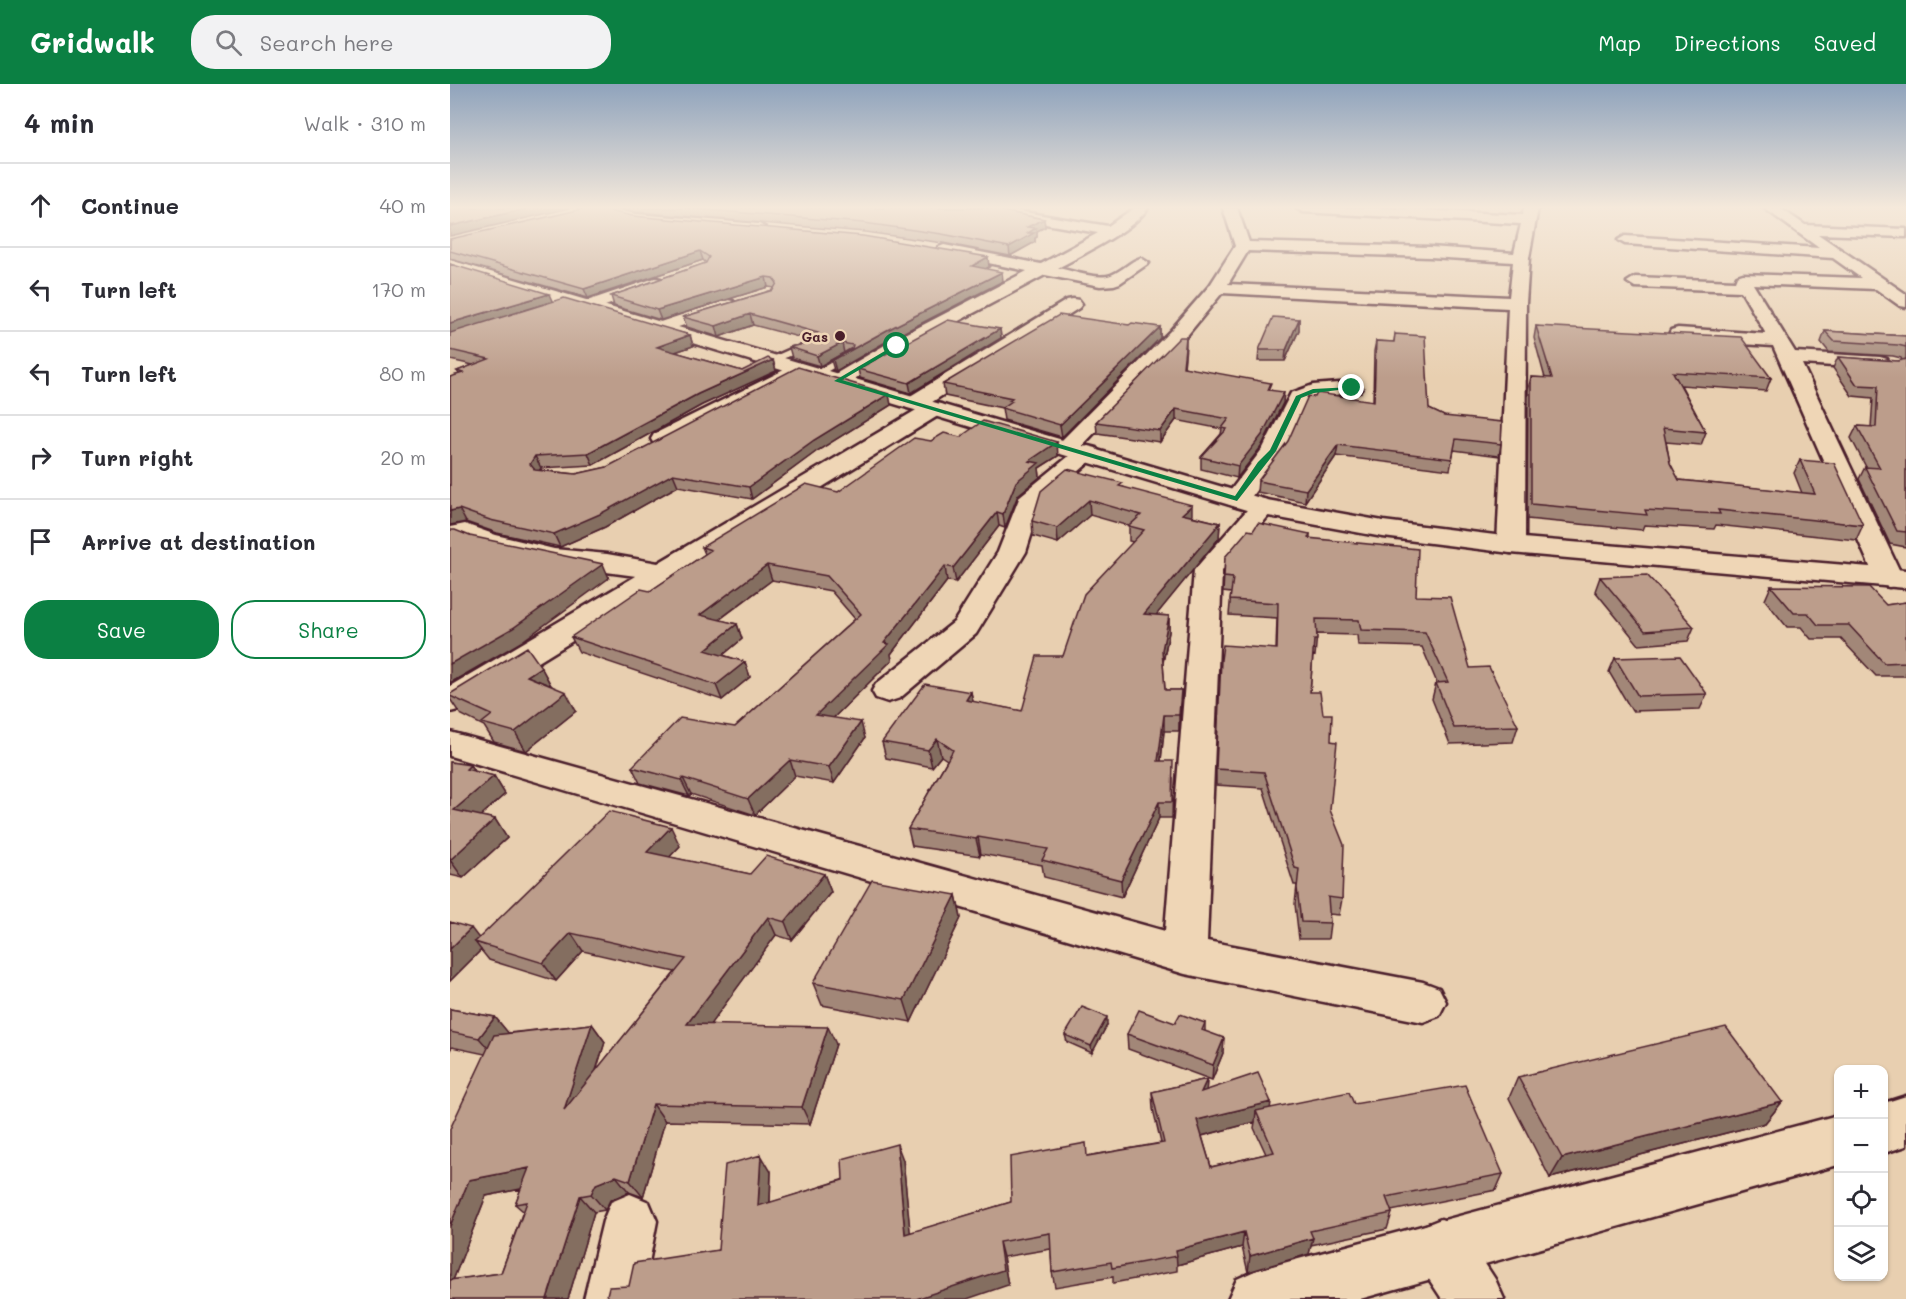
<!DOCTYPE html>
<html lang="en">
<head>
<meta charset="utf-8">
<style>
  body { margin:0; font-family:Mali,sans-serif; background:#f2f2f3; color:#2b2b33 }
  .controls { position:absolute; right:18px; bottom:18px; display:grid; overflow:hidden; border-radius:12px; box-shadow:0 2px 4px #0004 }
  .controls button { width:54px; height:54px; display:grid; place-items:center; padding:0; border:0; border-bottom:2px solid #e1e1e2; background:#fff; color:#2b2b33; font:30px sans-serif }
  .stop { position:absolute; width:18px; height:18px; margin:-14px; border:4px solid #0b8043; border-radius:50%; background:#fff }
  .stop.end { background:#0b8043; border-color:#fff; box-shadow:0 2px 6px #0008 }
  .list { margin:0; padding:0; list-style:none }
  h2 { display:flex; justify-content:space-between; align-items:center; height:78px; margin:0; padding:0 24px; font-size:26px }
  h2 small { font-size:20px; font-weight:400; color:#7c7c81 }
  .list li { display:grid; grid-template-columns:39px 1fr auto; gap:18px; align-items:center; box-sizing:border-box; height:84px; padding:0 24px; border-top:2px solid #e1e1e2 }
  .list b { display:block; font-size:22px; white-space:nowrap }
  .list em { font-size:20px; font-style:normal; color:#7c7c81 }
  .actions { display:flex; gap:12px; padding:18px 24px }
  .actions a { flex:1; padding:14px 0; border:2px solid #0b8043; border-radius:24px; text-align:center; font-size:21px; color:#0b8043 }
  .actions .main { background:#0b8043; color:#fff }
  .icon { flex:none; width:33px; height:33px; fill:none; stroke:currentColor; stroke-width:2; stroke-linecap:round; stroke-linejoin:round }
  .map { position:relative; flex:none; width:1456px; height:1215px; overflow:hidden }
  header { display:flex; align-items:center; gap:36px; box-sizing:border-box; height:84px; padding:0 30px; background:#0b8043; color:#fff }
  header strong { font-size:28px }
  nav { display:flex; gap:33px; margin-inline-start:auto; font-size:21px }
  .search { width:420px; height:54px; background:#f2f2f3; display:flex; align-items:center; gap:15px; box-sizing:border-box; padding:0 21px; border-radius:24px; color:#7c7c81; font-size:22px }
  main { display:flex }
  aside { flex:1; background:#fff }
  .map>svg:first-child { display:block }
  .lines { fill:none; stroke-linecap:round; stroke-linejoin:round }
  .lane-casing { stroke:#4a1f2b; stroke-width:5 }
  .street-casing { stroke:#4a1f2b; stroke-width:5 }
  .secondary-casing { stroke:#4a1f2b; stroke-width:5 }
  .primary-casing { stroke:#4a1f2b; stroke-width:5 }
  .lane { fill:#efd6b6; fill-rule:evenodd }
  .street { fill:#efd6b6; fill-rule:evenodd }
  .secondary { fill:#efd6b6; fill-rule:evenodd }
  .primary { fill:#efd6b6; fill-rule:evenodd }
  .wall { fill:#a28778; stroke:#4a1f2b; stroke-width:1.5; fill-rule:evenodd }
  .shaded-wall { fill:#846e61; stroke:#4a1f2b; stroke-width:1.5 }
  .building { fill:#bc9d8b; stroke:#4a1f2b; stroke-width:1.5 }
  .route { fill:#0b8043 }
  .poi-dot { fill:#4a1f2b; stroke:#efd6b6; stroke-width:2 }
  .labels { text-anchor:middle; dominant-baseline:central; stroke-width:5; stroke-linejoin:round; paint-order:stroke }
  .far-poi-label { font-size:14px; font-weight:bold; fill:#4a1f2b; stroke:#efd6b6; text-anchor:end }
</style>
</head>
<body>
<header>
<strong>Gridwalk</strong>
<div class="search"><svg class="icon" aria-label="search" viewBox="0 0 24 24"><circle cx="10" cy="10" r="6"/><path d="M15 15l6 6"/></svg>Search here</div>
<nav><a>Map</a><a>Directions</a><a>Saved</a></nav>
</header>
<main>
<aside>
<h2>4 min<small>Walk · 310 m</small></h2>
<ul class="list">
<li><svg class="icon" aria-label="ahead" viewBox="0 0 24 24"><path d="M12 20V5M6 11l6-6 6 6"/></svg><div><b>Continue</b></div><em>40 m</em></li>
<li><svg class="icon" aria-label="left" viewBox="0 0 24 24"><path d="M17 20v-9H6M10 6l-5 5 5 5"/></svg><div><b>Turn left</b></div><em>170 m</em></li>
<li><svg class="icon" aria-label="left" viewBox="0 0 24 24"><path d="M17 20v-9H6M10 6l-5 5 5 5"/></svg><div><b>Turn left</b></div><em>80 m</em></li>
<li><svg class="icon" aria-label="right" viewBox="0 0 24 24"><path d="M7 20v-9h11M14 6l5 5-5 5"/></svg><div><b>Turn right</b></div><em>20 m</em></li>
<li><svg class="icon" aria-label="arrive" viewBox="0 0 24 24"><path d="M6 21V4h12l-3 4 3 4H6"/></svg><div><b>Arrive at destination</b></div></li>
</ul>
<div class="actions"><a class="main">Save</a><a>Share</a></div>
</aside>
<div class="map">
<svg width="1456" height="1215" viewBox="0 0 1456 1215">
  <rect width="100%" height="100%" fill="#e8cfb0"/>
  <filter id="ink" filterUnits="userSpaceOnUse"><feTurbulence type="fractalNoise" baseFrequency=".0167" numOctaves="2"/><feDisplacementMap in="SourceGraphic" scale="12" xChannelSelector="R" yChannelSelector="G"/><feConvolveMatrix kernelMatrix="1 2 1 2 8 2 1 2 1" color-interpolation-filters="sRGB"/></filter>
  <g filter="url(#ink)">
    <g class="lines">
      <defs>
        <path id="lane" d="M359,262l3,1v4l-14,2 -27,10 -5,-3 27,-12z
          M395,271l8,2 -34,19 -9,-2z"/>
        <path id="street" d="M129,124h27l30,6 123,10 7,4 -7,4 -123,-10 -55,-11z
          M519,124h31l108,18 26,-18h14c-16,23 -65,46 -90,60 15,3 39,12 53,7 11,-4 19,-14 30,-17l8,5 -29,20 -6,2 -14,1 -55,-11 -141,75 -60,35 -7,2 -7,-2 -3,-4 3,-4 60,-35 137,-71 -88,-18 -3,-3 3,-3 5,-2 97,19 57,-31 -122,-21z
          M773,124h14l12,34 181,5 84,6 7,-29 -218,-12 -7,-4h83l144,7 1,-7h14l-9,50 -3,45 -1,242 -4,6 -10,2 -10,-2 -4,-6 11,-237 -286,-15 -37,45 -105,110 8,-2 8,2 4,5 -59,51 -15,48 -50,82 -76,64 -12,4 -12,-4 -4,-7 4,-7 78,-62 44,-70 22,-56 54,-44h-14l-4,-5 4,-5 111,-112 39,-45 25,-39zM798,167l182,6 83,5 -4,35 -281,-13z
          M1314,124h16l25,17 101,4v8l-88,-3 88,60v13l-6,-1 -24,-17 -123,-5 42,68 85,5 7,2 3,4 -3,4 -7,2 -78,-5 101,214 -4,6 -10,3 -10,-3 -4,-6 -102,-232 -95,-6 -7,-2 -2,-4 2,-4 7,-2 88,6 -25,-43 -106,-4 -8,-5 8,-5 100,4 2,-5 6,-2 118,4 -28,-20 -208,-14 -7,-4 7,-4 194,12z
          M205,194l6,1 2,4 -2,4 -74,25 -6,-1 -3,-4 3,-4z
          M623,215l6,1 3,4 -3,4 -150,96h12l3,5 -3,5 -479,295 -12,3v-26l186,-110 -82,-11 -77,-18 -15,-7 -12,3v-16l15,-3 31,11 58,14 53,5 51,9 260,-154 -11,-1 -3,-5 3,-5 160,-98z
          M277,216l6,1 3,4 -3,4 -70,23 -6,-1 -3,-4 3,-4z
          M348,279l7,2 3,4 -3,4 -135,71 -8,2 -8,-2 -3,-5 3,-5z
          M902,298l7,2 3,4 -3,4 -42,5 -10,4 -22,50 -39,53 -9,3 -9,-3 -4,-5 39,-51 28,-55 22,-8z
          M813,415l9,3 4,5 -54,64 -15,370 216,41 16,6 7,14 -7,14 -16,6 -238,-48 -735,-218v-24l715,199 29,-361 60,-68z
          M180,1110l19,8 8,19 -15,78h-58l19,-78 8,-19z
          M991,1135l20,8 34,52 9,20h-62l-21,-32 -8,-20 8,-20z"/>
        <path id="secondary" d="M1456,1012v50l-22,7v-50z
          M1388,1031v50l-478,134h-132l9,-20 20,-9z"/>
        <path id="primary" d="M0,176l817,240 116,21 128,16 395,33v18l-395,-35 -128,-16 -120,-22 -813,-245z"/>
      </defs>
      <use href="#lane" class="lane-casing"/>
      <use href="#street" class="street-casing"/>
      <use href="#secondary" class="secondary-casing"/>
      <use href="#primary" class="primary-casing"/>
      <use href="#lane" class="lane"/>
      <use href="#street" class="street"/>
      <use href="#secondary" class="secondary"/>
      <use href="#primary" class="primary"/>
    </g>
    <path class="wall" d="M167,124h369l58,11 1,8 -8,4v6l-2,1v4l-25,14 -67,-13 -78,-11 -229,-20z
      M183,132l356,51 -4,2 18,12 -114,59 -53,31 -2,-1 -3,-10 -11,6 -28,-8 -3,-11 21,-4v-3l-57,-15 -34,12 -32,-10 -4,-10 90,-27 2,-2 -7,-1 -107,33 -47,-14 -3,-10 95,-33 -3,-3 -115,38 -138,-39v-20z
      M0,180l102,38 138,33 3,11 -18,6 67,19 31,-11 3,11 -74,34 -109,60 -52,3 -2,2 37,4 315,-69 -74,46 -65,48 -74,-13 -73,41 -45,20 -63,-14 -31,-11 -16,3v-148l9,-3 -2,-3 16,-6 -23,-5z
      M849,235v11l-14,31h-27l1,-11z
      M679,241l31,2v11l-98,99 -58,-17 -2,-12 -57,-12 -2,-12z
      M1086,242l235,52 -5,13 -85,-6 25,47 -5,13 -35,-3 4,21 9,17 123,13 -8,-20 6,-13 63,65 -7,15 -140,-15 -2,4 -70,-4 -2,5 -115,-11 1,-129 3,-13 14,1 -11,-40z
      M550,245l1,9 -90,55 -51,-15 -2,-9z
      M1375,247l81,5v211l-16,-3 -31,-65 6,-12h1l-15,-29 6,-12 14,1 2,-29 -21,-2 -19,-28 5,-11 60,4 4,-1 -1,-2 -8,-2 -64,-4 -8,-10z
      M945,250l34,75 72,35 -2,12 -45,-6 -4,20 -114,-14 -31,46 -48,-10 1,-11 115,-80 1,-50 2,-10 18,1z
      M736,253l-2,30 87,23 12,13 -22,44 -24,31 -36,-9v-12l20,-23 1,-5 -46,-9 -16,22 -63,-9 -1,-11z
      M510,353l98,19 -19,12 1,9 -22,18 -13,33 -6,-2 -43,56 -9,-1 -56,73 1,6 -59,58 32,20 -31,45 -39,-7 -40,39 -64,-21 -2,2 -49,-13 -8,-16 103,-40 120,-108 -24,-28 -59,-11 -53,40 18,4 5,15 -19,16 22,7 5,15 -28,23 -143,-48 -8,-15 79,-46 55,-37 -3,-7 136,-55 93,-51z
      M673,403l69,29 28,7 -1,15 -63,77 13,1v16l-6,31 2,27h16v17l-2,24h-15l-3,30 12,17 -1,40h-13l-37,79 -78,-20 -2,-12 -61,-11 -1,2 -68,-10 -4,-17 39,-69 -6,-4 -9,11 -46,-9 -4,-16 89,-50 2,10 49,9 41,-55 70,-114 -4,-1v-15l-39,-11 -32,28 -25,-7 -1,-15z
      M803,447l57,3v4l106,58 54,72 48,58 -5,16 -63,2 -18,-45 4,-16h1l-15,-36 -64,-2 -1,-10 -40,-1 -2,22 -2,-1 -3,37 20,118 12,89 -3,16 -10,-1 1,9 -2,16h-29l-4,-35 2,-19h-3l-31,-97 -47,-3v-16l60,-120 1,-31 -48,-3 2,-22 -8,-1 2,-35z
      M1150,493l94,50 -6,14 -49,4 -44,-54z
      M1321,502l115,19 20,-3v74h-30l-35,-37h-30l-10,-12h-14l-22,-27z
      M1165,574l92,36 -7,15 -68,2 -23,-39z
      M91,583l10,18 25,26 -50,40 -32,-9 -10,-16 -24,-12 -10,-15v-5z
      M0,678l20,3 4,6 20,5 11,18 -25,22 15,3 12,19 -44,40 -13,-3z
      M230,762l-11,11 81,17h74l7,18 -39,48 -16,-5 -66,89 126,20 -26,80 -145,-3 -22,76 -14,-5 -19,8 -5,10 -11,2 -26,87h-118l35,-245 -33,-7 -2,3v-41l45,8 13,16 84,-9 13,18 -9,29 79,-99 -92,-21 -27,30 -67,-21 -8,-10 -31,31v-59l29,16zM71,1105l-6,15 8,7 -22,62 -48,7 33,-84z
      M506,811l5,23 -50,104 -89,-17 -9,-22z
      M725,939h30v9l18,21 -11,27 -84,-31 -1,-15z
      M657,941l-15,28 -25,-11 -2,-7z
      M1068,993l264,25 -17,21 -215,55 -41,-80z
      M757,995l-1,12 64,17 84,-4 149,70 -7,16 -105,21 1,2 -5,16 -76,16 -2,9 -61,18 -6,-25 -65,18v6l-64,12v-6l-58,10 -3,-15 -1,-23 -48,8 5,28 -379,1 89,-36 53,-78 -1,31 133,-43 7,73 101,-31 77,-46 73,-13 -8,-34 -1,-17zM805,1038l-1,6 12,26 -55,13 -9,-31z"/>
    <path class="shaded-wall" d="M81,124h39l-120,28v-10z
      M594,135l1,8 -8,4v6l-2,1v4l-25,14 -1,-9 18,-20z
      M250,167l3,9 -115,38 -4,-9z
      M538,173l1,10 -16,8 -1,-9z
      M552,188l1,9 -114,59 -53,31 -3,-11 54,-30z
      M316,193l2,10 -107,33 -4,-10z
      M99,210l4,9 -103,32v-12z
      M300,230l3,11 -34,12 -3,-11z
      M849,235v11l-14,31 1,-11z
      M710,243v11l-98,99 -2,-12z
      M550,245l1,9 -90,55 -2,-10z
      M240,251l3,11 -33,11 -3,-10z
      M736,253v10l-3,31v-11z
      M392,259l2,10 -24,13 -3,-10z
      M323,276l3,11 -74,34 -109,60 -5,-12 110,-59z
      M834,308l-1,11 -22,44 -24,31 1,-12z
      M439,310l2,11 -74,46 -65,48 -3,-12 65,-47z
      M726,325v11l-16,22v-11z
      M607,358l1,14 -19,12 1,9 -22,18 -13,33 -2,-14 13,-32 13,-21z
      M888,361l-2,11 -31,46 1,-12z
      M85,372l6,12 -5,8 -6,-12z
      M223,390l5,12 -73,41 -45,20 -6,-13z
      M639,416l1,15 -32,28 -1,-15z
      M742,421v15l-10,-6z
      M9,425l7,13 -16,3v-14z
      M547,428l2,14 -43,56 -3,-14z
      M770,439l-1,15 -75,92v-16z
      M153,480l6,14 -88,64 -71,41v-19z
      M317,481l5,15 -67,50 -5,-15z
      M495,482l2,15 -56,73 1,6 -72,71 -4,-16 68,-72z
      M719,532v16l-7,34v-16z
      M287,540l5,15 -31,26 -6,-15z
      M295,578l5,15 -28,23 -6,-15z
      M91,583l10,19 -24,-10z
      M731,606v17l-2,24v-16z
      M116,608l10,19 -50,40 -11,-19z
      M521,608l3,16 -8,-8z
      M714,631v16l-5,47 -1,-17z
      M411,638l4,16 -31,45 -5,-16z
      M487,655l4,17 -9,11 -4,-17z
      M340,676l5,16 -40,39 -7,-16z
      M20,681l12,18 -16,-14z
      M44,692l11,18 -38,34 -13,-18z
      M233,694l8,16 -2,2 -8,-16z
      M709,718v16l-37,79 -1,-17z
      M45,735l12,19 -44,40 -13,-18z
      M221,743l9,19 -23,24 -10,-18z
      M528,753l3,17 -1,2 -4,-17z
      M374,790l7,18 -39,48 -7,-18z
      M506,811l5,23 -50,104 -7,-22z
      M318,833l8,18 -78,106 -11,-17z
      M21,844l13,17 -9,-3 6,8 -31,31v-32z
      M121,849l12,18 -27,30 -13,-18z
      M45,933l15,18 -16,20 -15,-17z
      M657,933v8l-15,28 -1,-7z
      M142,940l13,18 -27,85 -14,-17z
      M378,943l8,17 -26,80 -8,-17z
      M774,954l-1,15 -11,27 1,-15z
      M757,995l-1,17 -5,-4z
      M821,1018l-2,17 -13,-8 -1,11 -58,15v-17z
      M1332,1018l-17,21 -215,55 12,-20z
      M203,1020l12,17 -22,76 -13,-16z
      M447,1060l6,16 9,90 -7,-16z
      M311,1071l10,17 -2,50 -11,-16z
      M79,1084l15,16 -58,12 -36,92v-62l19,-46z
      M166,1092l13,16 -19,8 -5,10 -14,-16 5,-10z
      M130,1112l14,16 -26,87h-21z
      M794,1148l-2,15 -65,18 -1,-15z
      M863,1154l-4,16 -61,18 2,-16z
      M549,1158l4,15 5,28 -41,14h-51z"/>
    <path class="building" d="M0,124h81l-81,18z
      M137,124h7l39,8 230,20 125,21 -16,9 30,6 -115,58 -54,30h-2l21,-12 1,-3 -11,-2 -25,13 -28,-9 21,-4 2,-7 6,-3 -68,-19 -34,12 -33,-9 90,-27 4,-7 -4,-5 -7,-1 -109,33 -46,-14 95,-33 3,-6 -9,-6 -116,38 -134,-38v-12z
      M234,124h302l58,11 -17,8 9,1 -8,5h6l-25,14 -67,-13 -78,-11z
      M0,180l99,30 -99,29z
      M114,214l126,37 -33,12 85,24 26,-13 5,2 -75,34 -110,59 -53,3 -5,8 5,6 41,4 31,-7 191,-100 91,27 -75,46 -65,47 -76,-13 -73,40 -46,20 -64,-14 -31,-11 -9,2v-134l13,-4 -6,-2 32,-12 -39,-9v-17z
      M609,231l70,10 3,-2 28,4 -100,98 -58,-17 10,-7 -3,-1 3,-2 -69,-14z
      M823,233l26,2 -13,31h-27z
      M498,236l52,9 -91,54 -51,-14z
      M1086,242l205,11 30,41 -98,-6 33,60 -43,-4 7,35 9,17 136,14 -15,-34 34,3 29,62 -145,-15 2,4 -75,-4 2,5 -116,-11v-127l21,1z
      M1375,247l81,5v11l-8,-2 -64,-4z
      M945,250l30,2 4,73 15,7 58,6 -1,22 -45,-5 -4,20 -114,-14 -32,45 -48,-9 30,-40 20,-45 7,1 2,-4 57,8 2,-60 18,1z
      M730,253h6l-3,30 88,16 -3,7 16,2 -22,43 -24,31 -37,-9 26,-28 -5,-1 7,-9 -53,-10 -16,22 -64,-9z
      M1388,273l60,4 8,-2v173l-9,-1 -32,-64 15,1 -23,-42 19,1 2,-41 -21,-1z
      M533,337l74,21 -28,19 10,2 -23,19 -13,32 -6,-2 -44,56 -8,-2 -61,77 5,1 -73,71 45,7 -32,45 -39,-7 -42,39 -65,-21 -2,2 -49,-13 48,-49 55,9 126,-113 -34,-38 -60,-11 -67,50 37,9 -32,26 40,12 -29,23 -145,-48 70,-48 9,2 61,-41 -9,-3 104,-63 32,8 76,-54 17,3 13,-8 16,4z
      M617,385l56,14 -4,3 73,19 -10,9 38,9 -76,91 25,2 -7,34 3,40h16l-2,25h-15l-6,46h15l-1,41h-13l-38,78 -79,-20 6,-11 -70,-12 -2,2 -68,-10 45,-79 -16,-11 -9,11 -46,-8 43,-58 46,8 -5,8 56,11 15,-55h26l21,-62 60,-64 -15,-4 12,-11 -52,-15 -32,28 -25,-7 9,-30z
      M808,439l52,11 -2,4 110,11 -2,47 34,1 20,71 19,-1 29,59 -64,2 -18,-45 12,-1 -23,-50 -64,-2 -2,-10 -43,-1 1,21h-3l-4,52h10l3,22h9l-1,27 6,1 -7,68 14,35 -2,54 -14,-2 2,26 -29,-1 -4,-34 2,-19 -4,-1 -31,-96 -48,-3 5,-109 2,-15 54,4 1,-46 -48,-3 3,-22 -9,-1 1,-20 23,-27 5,1z
      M0,446h5l15,6 133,28 -90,64 -63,36z
      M1197,491l47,52 -49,4 -45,-54z
      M1321,502l98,1 17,18 20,-3v60l-22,1 -35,-38h-31l-10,-12h-14z
      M77,563l14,20 -14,9 39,16 -51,40 -33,-9 10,-8 -42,-19v-2z
      M1230,572l27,38 -69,2 -23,-38z
      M0,678l20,3 -4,4 28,7 -40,34 41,9 -45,41z
      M159,727l62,16 -24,25 103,22 16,-18 58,18 -39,48 -17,-5 -81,107 141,3 -26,80 -149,-3 -23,77 -14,-5 -20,8 -5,10 -11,2 -33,103h-97v-19l51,-7 26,-71 -12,2 14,-36 -60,12 -19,46v-97l44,-94 98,-11 -28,86 122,-151 -115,-26 -28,30 -68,-21z
      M422,796l84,15 -52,105 -91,-17z
      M0,838l21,6 -21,21z
      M632,923l25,10 -16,29 -26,-11z
      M0,925l45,8 -16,21 -29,-6z
      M689,926l36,13 5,-9 25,9 -3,7 22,8 -11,27 -86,-31z
      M1276,943l56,75 -220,56 -44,-81z
      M808,989l13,29 -74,18 14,47 63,-15 -18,-41 93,-19 5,12 111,-19 38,89 -117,23 6,16 -82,18 3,7 -63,18 -6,-24 -68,18 1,6 -65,12 -1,-6 -59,10 -2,-39 -51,9 4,28 -87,29h-310l3,-12 20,-1 5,-23 84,-13 7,-85 36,-10 -3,51 85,-26 -1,-21 55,-15 8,90 106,-32 -1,-45 76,-14 1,13 77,-13 -12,-51 55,-13 -6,13z"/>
  </g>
  <linearGradient id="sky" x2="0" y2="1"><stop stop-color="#8fa3bc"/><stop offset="0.42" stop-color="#f5e9db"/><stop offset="1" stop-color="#f5e9db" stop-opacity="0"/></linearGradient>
  <rect width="1456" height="294" fill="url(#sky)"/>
  <path class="route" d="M445,261l5,1 -58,34 393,116 23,-34 12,-12 26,-54 17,-7 39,-2 3,1 -41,5 -13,5 -25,53 -39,50 -403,-120z"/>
  <circle class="poi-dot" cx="390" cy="252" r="6"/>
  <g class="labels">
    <g class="far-poi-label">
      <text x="378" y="252">Gas</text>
    </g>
  </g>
</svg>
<div class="controls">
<button>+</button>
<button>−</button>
<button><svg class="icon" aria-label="locate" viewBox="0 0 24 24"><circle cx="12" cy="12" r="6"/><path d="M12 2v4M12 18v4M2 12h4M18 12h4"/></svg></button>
<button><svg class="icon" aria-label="layers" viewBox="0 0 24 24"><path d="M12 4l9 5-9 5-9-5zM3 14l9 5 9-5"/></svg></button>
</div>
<div class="stop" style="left:447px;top:262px"></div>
<div class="stop end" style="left:902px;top:304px"></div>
</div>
</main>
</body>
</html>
